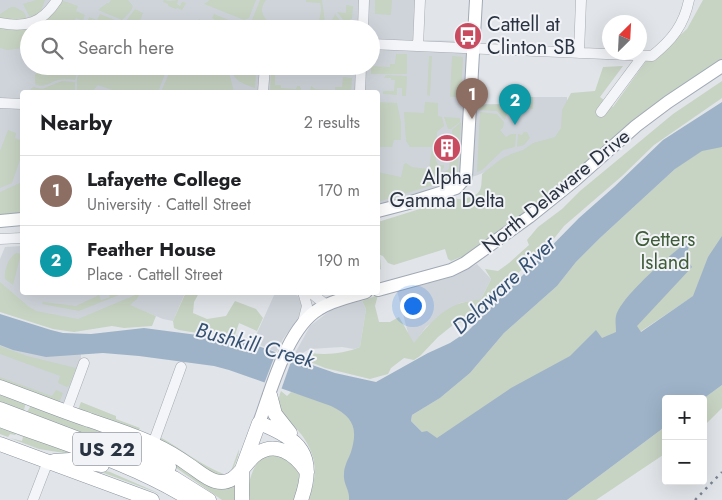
<!DOCTYPE html>
<html lang="en">
<head>
<meta charset="utf-8">
<style>
  body { margin:0; font-family:Jost,sans-serif; background:#f2f2f2; color:#202124 }
  .controls { position:absolute; right:15px; bottom:15px; display:grid; overflow:hidden; border-radius:5px; box-shadow:0 5px 20px #0002 }
  .controls button { width:45px; height:45px; display:grid; place-items:center; padding:0; border:0; border-bottom:1px solid #e0e0e0; background:#fff; color:#202124; font:25px sans-serif }
  .compass { position:absolute; left:602px; top:15px; width:45px; height:45px; border-radius:50%; background:#fff; box-shadow:0 5px 20px #0002; rotate:24deg }
  .you { position:absolute; left:412px; top:305px; width:18px; height:18px; margin:-12px; border:4px solid #fff; border-radius:50%; background:#1a73e8; box-shadow:0 0 0 8px #1a73e833 }
  .badge { display:grid; place-items:center; width:32px; height:32px; border-radius:50%; background:#d93025; color:#fff; font-size:16px; font-weight:700 }
  .pin { position:absolute; translate:-50% -41px; filter:drop-shadow(0 1px 2px #0008) }
  .pin::after { content:''; position:absolute; top:26px; width:18px; height:15px; background:inherit; clip-path:polygon(0 0,100% 0,50% 100%) }
  .list { margin:0; padding:0; list-style:none }
  h2 { display:flex; justify-content:space-between; align-items:center; height:65px; margin:0; padding:0 20px; font-size:21px }
  h2 small { font-size:16px; font-weight:400; color:#757577 }
  .list li { display:grid; grid-template-columns:32px 1fr auto; gap:15px; align-items:center; box-sizing:border-box; height:70px; padding:0 20px; border-top:1px solid #e0e0e0 }
  .list b { display:block; font-size:19px; white-space:nowrap }
  .list p { margin:0; font-size:16px; white-space:nowrap; color:#757577 }
  .list em { font-size:16px; font-style:normal; color:#757577 }
  .icon { flex:none; width:28px; height:28px; fill:none; stroke:currentColor; stroke-width:2; stroke-linecap:round; stroke-linejoin:round }
  .map { position:relative; flex:none; width:722px; height:500px; overflow:hidden }
  .search { position:absolute; background:#fff; box-shadow:0 5px 20px #0002; left:20px; top:20px; width:360px; height:55px; display:flex; align-items:center; gap:12px; box-sizing:border-box; padding:0 18px; border-radius:28px; color:#757577; font-size:19px }
  .panel { position:absolute; background:#fff; box-shadow:0 5px 20px #0002; left:20px; top:90px; width:360px; height:205px; border-radius:5px }
  .map>svg:first-child { display:block }
  .built { fill:#cfd4db; fill-rule:evenodd }
  .green { fill:#c7d3c3 }
  .water { fill:#9eb3c8 }
  .pier { fill:#e1e5e9 }
  .lines { fill:none; stroke-linecap:round; stroke-linejoin:round }
  .minor-casing { stroke:#a6acb3; stroke-width:11 }
  .major-casing { stroke:#a1a9b5; stroke-width:14 }
  .highway-casing { stroke:#89929f; stroke-width:15 }
  .minor { stroke:#f4f5f8; stroke-width:10 }
  .major { stroke:#fff; stroke-width:12 }
  .highway { stroke:#fff; stroke-width:14 }
  .rail { stroke:#7b8492; stroke-width:2.5; stroke-dasharray:2.5 5; stroke-linecap:butt }
  .labels { text-anchor:middle; dominant-baseline:central; stroke-width:4; stroke-linejoin:round; paint-order:stroke }
  .shield { fill:#f1f3f7; stroke:#666d78; stroke-width:1 }
  .shield-label { font-size:19px; font-weight:bold; fill:#2a3341 }
  .poi-label { font-size:20px; fill:#2a3341; stroke:#f1f3f7; text-anchor:start }
  .street-label { font-size:20px; fill:#2a3341; stroke:#f1f3f7 }
  .park-label { font-size:20px; fill:#3f5c38; stroke:#f1f3f7 }
  .water-label { font-size:21px; font-style:italic; fill:#365273; stroke:#f1f3f7 }
</style>
</head>
<body>
<div class="map">
<svg width="722" height="500" viewBox="0 0 722 500">
  <rect width="100%" height="100%" fill="#e1e5e9"/>
  <path class="built" d="M0,0h418l-2,40 52,1 -3,63h57v-7h45v11l-8,32 -81,35 -100,31v-114h-356v123l-22,10zM29,29h342v37h-342z
    M22,246v46l163,1 -12,28 -10,-2 -29,-12 -49,16 -51,-8 -34,-16v-40l5,-12z
    M477,264l14,15 -10,20 -21,4 -34,24 -12,17 -6,-11 -11,-42 58,-15z
    M275,293h18l5,3 3,8v10l-18,25 -6,13 -24,-10z
    M362,301l4,8 -6,38 -6,2 -12,-2 -32,2 -13,7 -3,-1 16,-29 21,-16 21,-8z
    M0,324l81,17v18l-19,47 -62,-22z"/>
  <path class="green" d="M36,0h9l-6,16 -8,4 -8,-16z
    M61,0l17,6 -2,5 9,4 -2,6 -7,-3 -5,11h-16l-13,-5 -1,-1z
    M111,0h17l5,6 -2,5 -9,9 -24,-10 9,-7h2z
    M164,0l6,1 8,-1 -1,4 3,2 2,-4 4,1 -4,7 -5,-2 -1,1 -8,-3v-2l-5,-2z
    M210,0h46l-7,18 -5,2 -40,-16z
    M260,0h6c-7,9 -4,18 5,23v6h-13l-5,-5 -1,-4z
    M306,0h16l4,29h-8c0,-10 5,-17 2,-26l-14,-1z
    M375,0h17l-1,15 -16,-1z
    M703,0h19v61l-161,125 -88,66 -22,9 -3,-2 -3,-10 -51,16 -6,-2 -5,-7 -3,-1 1,14 -3,2v-49l77,-24c5,2 8,1 12,0 16,-4 14,-10 15,-24l19,-15 10,-5 12,-4 10,-7 22,-6 6,-9 1,-18 9,-17 24,-2 8,-24 20,-1 -23,31 13,10 33,-46 20,-13 21,-19z
    M346,5l7,1 -1,13 -8,2 -7,-9 9,1z
    M11,7h4l9,5 4,9 -28,-1v-6z
    M135,9l8,4 -3,8c2,3 11,6 15,6l1,-3 11,5h-33l-8,-8z
    M100,14l20,8 -7,7h-10l-16,-6 2,-6 8,3z
    M214,14l27,11 1,4h-10l1,-3 -13,-6 -3,9h-13l-8,-3 3,-7 5,2v3l8,3 3,-7 -3,-2z
    M335,14l7,9 -4,6h-10z
    M0,26h34l-1,3h-4v10l-4,9 -18,2 -7,-2z
    M396,54h11v20h-36v-8l19,1v-3h5z
    M429,56h3l-2,40 -3,-1z
    M452,56l11,1 -2,40h-11z
    M41,66h38l-4,14c-6,-1 -11,-1 -17,0 -8,2 -14,9 -23,4v-9z
    M81,66h87l-10,26h-41l-19,-7 -6,7h-15v-14z
    M172,66h53l5,10 4,16h-73z
    M231,66l15,6 13,1 -3,1 -1,14c-12,-4 -21,-7 -25,-20z
    M342,66h11l-1,9 -17,-1v-5l7,2z
    M271,74h4v11h6v3l15,1 1,-3h3l2,6h-32z
    M386,75l21,1 -1,20h-4v-8h-5v7l-14,-1v-3h11l1,-11h-4v-2h-7z
    M343,77l9,1 -1,14h-41l1,-6 4,3 20,1v-3h7z
    M62,81l13,1v10h-47l5,-5 9,2z
    M722,81v17l-68,47 -32,31 -58,50 -20,25 -16,11 -12,14 -10,7 -9,13 -13,11 -10,11 -21,7 -15,12 -18,19 -6,4 -10,-2 -13,10 -3,6 -18,5 -45,-11 -22,-9 7,-6c17,2 33,1 50,-6l6,-38 -4,-8 16,-6 -3,11 4,16h11l9,-5 15,26c12,-16 28,-34 47,-40 7,-2 13,-3 20,-4l10,-20 -6,-10 13,2 11,-8 20,-18 -2,-5 11,-13 24,-18 18,-18 93,-77z
    M522,97h11v12l-18,-1 -1,3 -6,-1 -3,10 -8,-9 -18,-1v-5l43,-1z
    M378,102l19,1 4,19v18h-7l-2,7h-14z
    M425,102l13,1v13l4,1 2,9 -7,6 -1,28 2,5h6v3l-10,10 -1,7 -55,17v-30l23,5 3,-13 2,-1 6,4 17,2 3,-22h-22l-4,-6 -2,-29 20,1z
    M480,112l17,2 7,8 -1,6 -3,2 6,7 5,-3h5l-1,13 -12,3 -21,20 -5,2z
    M444,117l16,1v4l-9,7h-3z
    M461,122l-3,50 -4,6 -17,6 2,-9 10,-6 1,-9 3,1 2,-2 2,-19 -5,-1v-9z
    M8,130l8,3 -1,5 7,3v13l-10,29 -12,5v-37z
    M524,132h3l3,6 -6,7 -7,2 1,-13 4,1z
    M722,140v137l-115,77 -166,97 -30,-30 1,-6 28,-17 30,-25 34,-40 53,-47 19,-24 24,-24 75,-69 7,-13z
    M22,182v32l-22,2v-24z
    M16,253l5,1 -8,31 -8,-6c-1,-9 3,-21 11,-26z
    M0,282l28,24 8,5 42,8 62,-26 -3,6 -7,6 26,11 -4,10 -28,2 -12,-2 -38,6 -21,-3 -53,-17z
    M186,292l13,1 -5,9 -1,11 14,6 19,-3 9,-15 21,8 7,9 -6,13 -18,-8 -4,12 14,4 -1,2 -69,-11 -5,-2 -1,-7z
    M108,293h16l-45,18 -37,-7 1,-2 33,4 23,-11 2,5 9,-3z
    M0,346l27,10 49,12 -7,18 -2,1 -9,-4 2,-7 -60,-22z
    M0,377l52,19 4,-6 7,3 -4,10 -59,-22z
    M722,385v23l-19,19v-28z
    M281,391l6,5 4,-4 52,14 9,16 3,13 1,65h-48c5,-12 8,-25 6,-38 -2,-11 -7,-20 -13,-28 -11,-14 -29,-22 -20,-43z
    M0,394l26,8 -2,8 3,2 5,-8 59,22 47,28 -138,-50z
    M81,402l35,14v3l24,9 -2,4 -60,-22z
    M0,425l89,32 -50,-8 -29,-11 12,3 1,-4 -7,-3 -1,1 -5,-1 -2,3 -8,-3z
    M666,426v27l-70,47h-29z
    M160,437c22,12 42,29 66,38l5,-4 8,-22c0,6 -2,10 -4,15 -2,5 -4,11 -9,12 -12,2 -54,-27 -67,-34z
    M280,453l19,17 1,6 -4,24h-46c-4,-17 2,-29 11,-44z
    M158,455l25,11 54,15 1,19h-16z
    M85,466l25,6 53,23z"/>
  <path class="water" d="M722,102v45l-20,4 -27,18 -75,69 -24,24 -19,24 -53,47 -34,40 -30,25 -28,17 -1,6 11,11 5,-1 10,7 74,-50 59,-32 26,-26 6,8 14,-6c0,-5 -1,-12 0,-16 4,-19 60,-67 77,-78l-8,18 7,11 -55,59 4,6 52,-36 15,-39 14,-21v149l-19,14h-37v27l-99,74h-218c1,-10 -6,-16 -5,-26 0,-8 4,-14 7,-22 7,-23 3,-35 -20,-46l-102,-36 -15,-4 -75,-10 -36,-3 -57,4 -33,-7 -13,-5v-31l51,16 12,3 28,1 53,-6 84,11 30,7 77,27 41,9 52,-29 22,-10 18,-12 111,-113 35,-31 49,-47z"/>
  <path class="pier" d="M277,350l16,6 -12,34 -17,-6z"/>
  <g class="lines">
    <defs>
      <path id="minor" d="M0,23c27,5 42,0 57,-23
        M363,29l1,-29
        M371,44l281,12c20,-16 32,-31 37,-56
        M418,46l2,-46
        M579,53l2,-53
        M263,92l2,-26
        M360,92l1,-26
        M0,103l22,1
        M601,112l41,-55
        M0,239l22,-1
        M310,292l16,13
        M303,322l4,-16 -4,-14
        M66,412l18,-49
        M153,444l28,-77
        M33,500l15,-39"/>
      <path id="major" d="M378,211l27,-7 51,-16 10,-11 10,-177
        M0,221l22,-2
        M378,290l73,-20 14,-7 64,-46 46,-37 61,-54 32,-24 54,-36
        M259,423c13,-35 28,-95 60,-114 14,-9 31,-12 47,-17"/>
      <path id="highway" d="M0,387c30,11 59,23 89,33 22,8 43,14 64,24 13,6 25,13 36,21 8,5 16,13 26,16 19,6 27,-14 39,-25 21,-17 41,-2 53,16
        M270,395l5,19 15,19
        M0,409l142,54 32,15 35,22
        M0,420c64,24 132,43 191,80
        M121,438l48,29
        M0,444l152,56
        M54,461l16,-1 32,5
        M242,500v-31l17,-46c41,16 58,32 42,77"/>
    </defs>
    <use href="#minor" class="minor-casing"/>
    <use href="#major" class="major-casing"/>
    <use href="#highway" class="highway-casing"/>
    <use href="#minor" class="minor"/>
    <use href="#major" class="major"/>
    <use href="#highway" class="highway"/>
    <path class="rail" d="M695,500l27,-28"/>
  </g>
  <defs>
    <symbol id="bus-disc" viewBox="-11 -11 22 22"><circle r="9.5" fill="#c94b60" stroke="#f1f3f7"/><path d="M-5-6H5V4H4V6H2V4H-2V6H-4V4H-5ZM-3.5-4V0h7V-4ZM-3.5 1.2v1.5H-2V1.2ZM2 1.2v1.5H3.5V1.2Z" fill="#fff"/></symbol>
    <symbol id="building-disc" viewBox="-11 -11 22 22"><circle r="9.5" fill="#c94b60" stroke="#f1f3f7"/><path d="M-4-6H4V6H1V3H-1V6H-4ZM-2.5-4.3h1.7v1.8h-1.7ZM.8-4.3h1.7v1.8H.8ZM-2.5-1h1.7V.8h-1.7ZM.8-1h1.7V.8H.8Z" fill="#fff"/></symbol>
  </defs>
  <g fill-rule="evenodd">
    <use href="#bus-disc" x="452" y="20" width="32" height="32"/>
    <use href="#building-disc" x="431" y="132" width="32" height="32"/>
  </g>
  <g class="labels">
    <rect class="shield" x="73" y="432.5" width="68" height="33" rx="4"/>
    <g class="shield-label">
      <text x="107" y="449">US 22</text>
    </g>
    <g class="poi-label">
      <text x="487" y="24">Cattell at<tspan x="487" dy="23">Clinton SB</tspan></text>
      <text x="447" y="177" text-anchor="middle">Alpha<tspan x="447" dy="23">Gamma Delta</tspan></text>
    </g>
    <g class="street-label">
      <text transform="translate(556 191) rotate(-39)">North Delaware Drive</text>
    </g>
    <g class="park-label">
      <text x="665" y="239">Getters<tspan x="665" dy="23">Island</tspan></text>
    </g>
    <g class="water-label">
      <text transform="translate(504 285) rotate(-43)">Delaware River</text>
      <text transform="translate(255 345) rotate(15)">Bushkill Creek</text>
    </g>
  </g>
</svg>
<div class="controls">
<button>+</button>
<button>−</button>
</div>
<svg class="compass" viewBox="-18 -18 36 36"><path d="M0-13l5 13h-10z" fill="#e53935"/><path d="M0 13l5-13h-10z" fill="#757577"/></svg>
<div class="you"></div>
<div class="pin badge" style="left:472px;top:119px;background:#8d6e63">1</div>
<div class="pin badge" style="left:515px;top:125px;background:#0f9aa8">2</div>
<div class="search"><svg class="icon" aria-label="search" viewBox="0 0 24 24"><circle cx="10" cy="10" r="6"/><path d="M15 15l6 6"/></svg>Search here</div>
<section class="panel">
<h2>Nearby<small>2 results</small></h2>
<ul class="list">
<li><span class="badge" style="background:#8d6e63">1</span><div><b>Lafayette College</b><p>University · Cattell Street</p></div><em>170 m</em></li>
<li><span class="badge" style="background:#0f9aa8">2</span><div><b>Feather House</b><p>Place · Cattell Street</p></div><em>190 m</em></li>
</ul>
</section>
</div>
</body>
</html>
